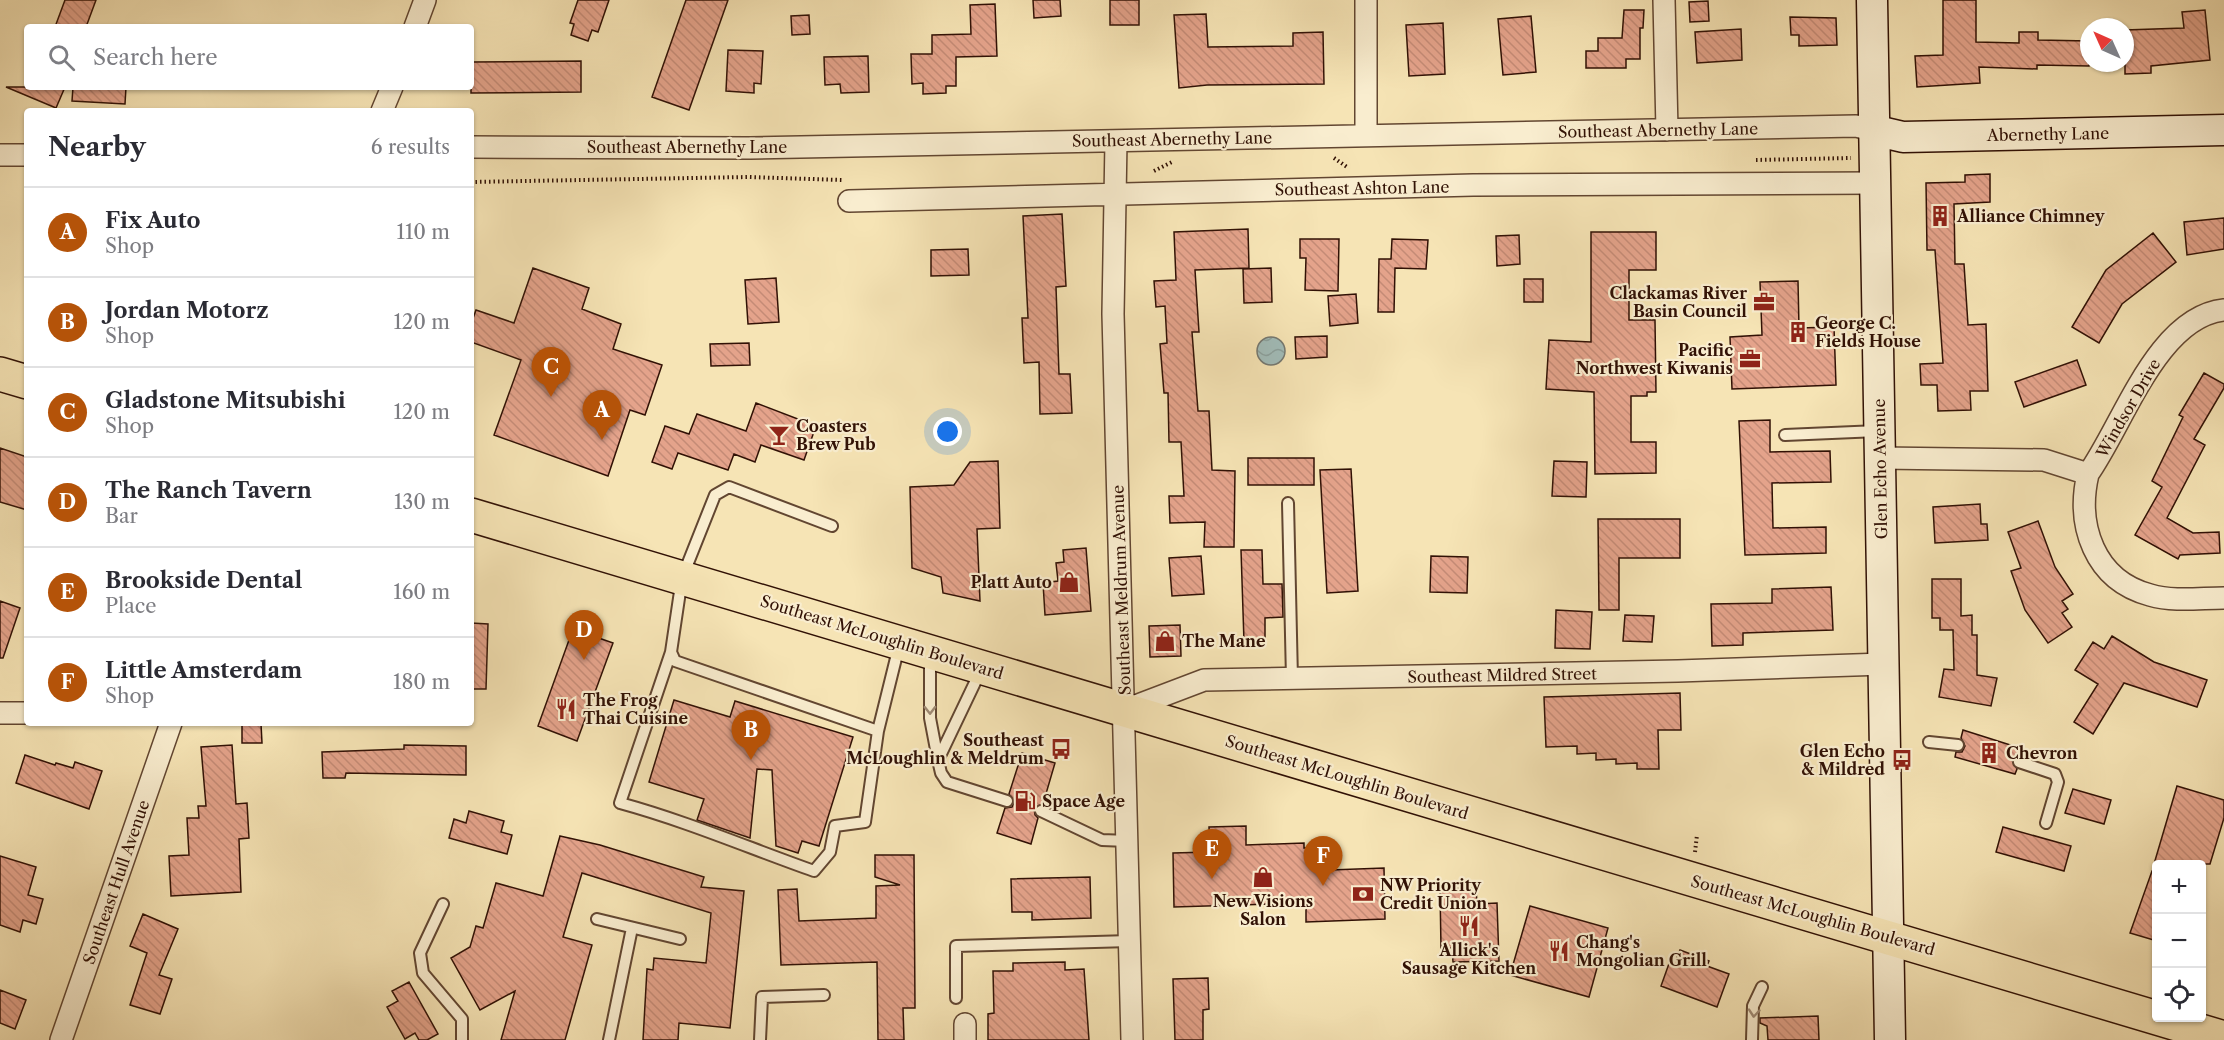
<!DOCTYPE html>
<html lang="en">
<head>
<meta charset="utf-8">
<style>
  body { margin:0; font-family:"Libre Caslon Text",serif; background:#f7f7f7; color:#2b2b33 }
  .controls { position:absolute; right:18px; bottom:18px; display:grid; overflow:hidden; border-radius:6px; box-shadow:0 2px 4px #0004 }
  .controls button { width:54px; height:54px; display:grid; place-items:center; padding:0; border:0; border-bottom:2px solid #e1e1e2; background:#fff; color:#2b2b33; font:30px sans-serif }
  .compass { position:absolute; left:2080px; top:18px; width:54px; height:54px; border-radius:50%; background:#fff; box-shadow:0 2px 4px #0004; rotate:315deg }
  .you { position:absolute; left:948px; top:432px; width:21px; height:21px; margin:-15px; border:4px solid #fff; border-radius:50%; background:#1a73e8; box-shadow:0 0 0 9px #1a73e833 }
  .badge { display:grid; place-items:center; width:39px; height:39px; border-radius:50%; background:#b45309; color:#fff; font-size:20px; font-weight:700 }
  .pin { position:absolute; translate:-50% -50px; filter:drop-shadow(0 2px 3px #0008) }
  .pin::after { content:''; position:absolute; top:32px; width:21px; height:18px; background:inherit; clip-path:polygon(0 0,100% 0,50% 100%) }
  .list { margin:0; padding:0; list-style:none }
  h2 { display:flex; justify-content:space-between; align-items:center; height:78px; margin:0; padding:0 24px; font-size:26px }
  h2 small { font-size:20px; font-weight:400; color:#7c7c81 }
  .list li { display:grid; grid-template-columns:39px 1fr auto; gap:18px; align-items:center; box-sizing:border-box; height:90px; padding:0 24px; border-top:2px solid #e1e1e2 }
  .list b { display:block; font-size:22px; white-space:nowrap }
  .list p { margin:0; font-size:20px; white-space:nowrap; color:#7c7c81 }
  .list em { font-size:20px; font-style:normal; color:#7c7c81 }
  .icon { flex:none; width:33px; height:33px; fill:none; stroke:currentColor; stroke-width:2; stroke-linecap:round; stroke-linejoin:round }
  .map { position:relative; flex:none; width:2224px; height:1040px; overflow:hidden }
  .search { position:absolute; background:#fff; box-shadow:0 2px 4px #0004; left:24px; top:24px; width:450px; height:66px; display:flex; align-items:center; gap:15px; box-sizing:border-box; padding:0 21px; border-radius:6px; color:#7c7c81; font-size:22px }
  .panel { position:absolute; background:#fff; box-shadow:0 2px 4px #0004; left:24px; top:108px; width:450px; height:618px; border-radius:6px }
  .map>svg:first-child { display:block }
  .water { fill:url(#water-waves); stroke:#747871; stroke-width:1.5 }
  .building { fill:url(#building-back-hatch); stroke:#311105; stroke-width:1.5 }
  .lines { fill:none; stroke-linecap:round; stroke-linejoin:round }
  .lane-casing { stroke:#624631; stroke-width:14 }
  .street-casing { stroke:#624631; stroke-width:24 }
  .secondary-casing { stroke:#311105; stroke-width:33 }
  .primary-casing { stroke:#311105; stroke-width:36 }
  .path { stroke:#311105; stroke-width:4; stroke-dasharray:1.5 3; stroke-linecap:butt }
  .lane { stroke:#f9edcf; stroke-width:10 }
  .street { stroke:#f9edcf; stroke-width:21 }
  .secondary { stroke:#f9edcf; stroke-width:30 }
  .primary { stroke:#f6e4b5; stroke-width:33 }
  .oneway { stroke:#9f8a74 }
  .labels { text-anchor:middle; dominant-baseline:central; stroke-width:4.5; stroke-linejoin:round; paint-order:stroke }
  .street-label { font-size:16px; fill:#311105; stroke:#f9edcf }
  .poi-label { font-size:16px; font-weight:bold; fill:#311105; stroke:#f9edcf; text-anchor:start }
</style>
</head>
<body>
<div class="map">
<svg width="2224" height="1040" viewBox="0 0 2224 1040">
  <defs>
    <pattern id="water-waves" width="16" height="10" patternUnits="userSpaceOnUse" patternTransform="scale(1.5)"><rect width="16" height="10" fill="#a1bcb9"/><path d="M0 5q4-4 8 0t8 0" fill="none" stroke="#8ba19e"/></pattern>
    <pattern id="building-back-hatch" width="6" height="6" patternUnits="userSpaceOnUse" patternTransform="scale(1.5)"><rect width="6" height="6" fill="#e4a38b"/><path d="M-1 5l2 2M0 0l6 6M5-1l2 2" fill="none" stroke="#c48b76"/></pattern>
  </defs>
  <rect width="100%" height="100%" fill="#f6e4b5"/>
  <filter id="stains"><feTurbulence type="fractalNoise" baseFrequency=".00333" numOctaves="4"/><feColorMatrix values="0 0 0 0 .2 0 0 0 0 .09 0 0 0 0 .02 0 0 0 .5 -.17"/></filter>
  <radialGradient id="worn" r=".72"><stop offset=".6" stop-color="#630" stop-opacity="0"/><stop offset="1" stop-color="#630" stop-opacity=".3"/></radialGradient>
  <path class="water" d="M1257 351a14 14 0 1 1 28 0a14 14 0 1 1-28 0Z"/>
  <path class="building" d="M65,0h31l-10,27h-31z
    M578,0h31l-11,32 -6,-2 -4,11 -17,-6 3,-11 -4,-1z
    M686,0h42l-39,110 -37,-13z
    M1033,0h27l1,16 -27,2z
    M1110,0h29v25h-29z
    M1943,0h33v42l43,1v-11h19v8l51,1v25l-52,-1v4l-58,-2 1,16 -63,4 -2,-31 28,-1z
    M1708,1l1,20 -19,1 -1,-20z
    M995,4l2,52 -41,1v29h-10v7l-23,1v-11l-11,1 -1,-30h21v-19l39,-1 -1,-29z
    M1624,10h20l-1,18h-3v31h-14v9h-40v-17h12v-13h24z
    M2205,10l5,50 -59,6v7l-26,1v-44l59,-2 -2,-16z
    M1206,14l2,33 85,-1v-13l30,-1 1,52 -117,1 -28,3 -5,-73z
    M809,15l1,19 -18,1 -1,-19z
    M1531,16l5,56 -33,3 -5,-56z
    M1790,17l46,1 1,27 -38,1v-11h-8z
    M1443,23l2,51 -36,2 -3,-51z
    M1741,29l1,31 -45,3 -2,-31z
    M728,50l35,1 -2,33 -7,-1v10l-28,-2z
    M868,56l1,36 -28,1 -1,-9 -15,1 -1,-28z
    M581,61v31l-110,1v-31z
    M6,87h59l-9,21z
    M73,87h53l-1,17 -53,-3z
    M1990,174v28l-36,2 1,60h9l4,61 18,-1 2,67h-18l1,19 -33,1 -1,-26h-16l-1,-21 23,-1 -8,-113h-8l-1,-67 39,-1v-7z
    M1062,214l4,72 -10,1 3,87h11l2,39 -32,1 -1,-52 -15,1 -2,-45h6l-5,-102z
    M2224,218v31l-37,6 -3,-33z
    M1248,229l1,39 -54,2 4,62h-7l6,79h11l3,59 23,1 -1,76h-30l1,-25 -35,1 -1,-27h15l-3,-54h-12l-1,-49h-4l-4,-49 7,-1 -2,-37 -9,1 -2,-26 22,-1 -2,-48z
    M1591,232h65v38h-27v50h26l1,72h-9v4h-16v46h25v31l-61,1 -1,-82 -48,-3 3,-49 42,2z
    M2153,233l23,29 -54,42 -23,39 -27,-16 34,-57z
    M1519,235l1,29 -23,2 -1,-30z
    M1300,239h39l-1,52 -33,-1 1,-32h-6z
    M1392,239l36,1 -2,29 -31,-1 -1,44h-16l1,-53h12z
    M968,249l1,26 -38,1v-26z
    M533,268l56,20 -7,21 39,15 -8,25 49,16 -17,50 -15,-5 -22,66 -114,-41 27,-75 -50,-18v-18l5,-14 38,13z
    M1271,268l1,34 -28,1 -1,-34z
    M776,278l3,44 -31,2 -3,-44z
    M1524,279h19v23h-19z
    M1798,281l1,47 35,-1 2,58 -104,4 -2,-52 32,-2 -2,-53z
    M1356,294l2,29 -28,3 -2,-30z
    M1327,336v21l-31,2 -1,-22z
    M749,343l1,22 -39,1 -1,-22z
    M2077,360l9,25 -62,22 -9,-25z
    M2204,373l20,11v4l-30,51 11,6 -38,73 26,15 26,-1 1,21 -40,2 -2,4 -43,-24 27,-48 -10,-6 31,-64 -4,-2z
    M756,403l60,23 -12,34 -43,-15 -6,17 -21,-8 -6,16 -50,-17 -6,16 -20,-7 13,-36 24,8 8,-20 49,17z
    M1770,420v32l60,-1 1,31 -59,1 1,45 53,-1v26l-81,2 -6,-134z
    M0,448l27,9v53l-27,-8z
    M1248,458h66v27h-66z
    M998,461l2,67 -23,1 3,72 -37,-8 -2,-16 -29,-9 -2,-81 44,-2 16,-23z
    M1554,461l33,1 -1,35 -34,-1z
    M1351,469l7,122 -31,2 -7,-123z
    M1980,504l1,20h6l1,16 -53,3 -2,-36z
    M1598,519h82v39h-61v52h-20z
    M2038,521l17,46 18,27 -11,7 6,8 -6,4 10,14 -24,16 -23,-33 -14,-39 10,-3 -13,-36z
    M1086,548l5,63 -46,4 -2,-32 15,-2 -2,-18 8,-1 -1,-12z
    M1241,550h21l1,34h19l1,33 -18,1v24h-21z
    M1201,556l3,38 -32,2 -3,-38z
    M1431,556l37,1 -1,36 -37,-1z
    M1932,579h29v37l11,-1v20h5v40l20,3 -6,28 -52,-9 5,-28 10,1 -1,-40h-13v-12h-8z
    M1831,587l2,43 -90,3v12l-31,1 -1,-42 61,-1v-14z
    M0,601l20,7 -17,50h-3z
    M1556,610l36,2 -2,37 -35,-1z
    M1625,615l29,1 -2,26 -29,-1z
    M471,623l17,1 -2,65h-15z
    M1180,625l1,31 -31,1 -1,-31z
    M573,629l40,14 -36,98 -39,-15z
    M2112,636l42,26 53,18 -10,27 -73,-24 -31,51 -19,-12 24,-38 -23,-14 18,-28 11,7z
    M1680,693l1,37h-23l1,39h-22v-6l-21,1v-5l-20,1v-7l-19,1v-8l-31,1 -2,-50z
    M674,700l56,17 5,-16 118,36 -34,109 -17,-5 -4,12 -22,-7 -4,-76 -15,-1 -7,69 -53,-18 7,-21 -55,-17z
    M242,724h19l1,19h-20z
    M1963,730l60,19 -2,6 -6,1 -3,4 5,9 -2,5 -60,-17 1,-5h6l3,-6 -4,-8z
    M232,745l4,59 11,-1 2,35 -10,1 2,53 -70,4 -2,-40 20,-1 -2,-37h12l-1,-12h8l-5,-59z
    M404,745l62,1v29l-120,-2 -1,5h-22l-1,-26 82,-3z
    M1022,753l33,10 -12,41 -9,4 1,7 3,3 -7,26 -34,-11 8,-25 7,-1 2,-4 -5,-9z
    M25,755l30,10 1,-2 17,5 2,-6 27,9 -13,38 -73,-26z
    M2177,786l47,14v18l-14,46h-56z
    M2073,789l38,11 -7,24 -39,-11z
    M469,811l35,10 -3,11 11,3 -5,19 -58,-16 5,-19 12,4z
    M1246,826v19l58,-2v5h26v22l54,-2 1,51 -79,3v-19l-132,4 -1,-54 37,-1 -1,-25z
    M2003,827l68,19 -7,25 -68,-19z
    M560,836l40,9 104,32 -3,10 43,4 -14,137 -51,-5 -1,17h-35l4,-71 6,1 1,-12 52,5 5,-50 -129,-40 -19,64 29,8 -27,95h-64l14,-49 -35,19 -29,-52 19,-11 6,-21 7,2 13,-45 47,13z
    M875,855h39l1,153h-12l1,32h-26l-1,-78 -96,3 -3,-75 19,-1 2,32 77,-3v-32l24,-1 -25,-8z
    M0,856l36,11 -8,28 15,4 -7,25 -13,-4 -3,12 -20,-7z
    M2152,871l5,1v69l-27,-8z
    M1090,877l1,41 -59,2v-8h-20l-1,-33z
    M1476,888l1,16 20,-1 2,58 -46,1 -1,-14h-11l-1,-59z
    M1530,906l78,22 -19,69 -79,-22z
    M143,914l35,15 -19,46 13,4 -12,35 -30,-9 17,-52 -17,-7z
    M1680,950l29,11 -2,5 22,8 -12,33 -56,-21 10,-28 5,2z
    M1065,962v8l19,-1 5,71h-101v-26l6,-1 -1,-42h20v-8z
    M1208,978l1,31 -6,1v30h-28l-2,-61z
    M409,982l29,52 -11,6h-8l-4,-7 -10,6 -18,-32 11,-6 -6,-10z
    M0,990l26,10 -11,29 -15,-6z
    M1818,1016l1,24h-51l-1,-14 -7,-3v-5z"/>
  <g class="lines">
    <defs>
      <path id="lane" d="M1785,435l93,-4
        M1288,503l4,176
        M832,526l-103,-39 -14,8 -33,83 -11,74 4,9 203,70
        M671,652l-51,151c66,18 129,45 194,68l16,-19 5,-26 30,-4 13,-91 21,-85
        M930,655v63l8,42 42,-88
        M1929,742l29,3
        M938,760l3,13 6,9 60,19
        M2019,762l36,12 3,8 -12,41
        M1041,811l61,29 26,1
        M443,904l-23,49 3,20 39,46v21
        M597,919l83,20
        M956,998v-52l174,-5
        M609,1040l23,-112
        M760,1040l2,-43 62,-2
        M1752,1040l1,-34 9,-19"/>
      <path id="street" d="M1366,0v135
        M1664,0l3,130
        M415,27l10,-27
        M382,111l10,-24
        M1116,141l-3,173 19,726
        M471,147l279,1 1106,-22 17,4
        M0,155h27
        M849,201l624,-16 401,-2
        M1880,458l164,2 44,14c35,-49 69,-157 136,-164
        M2088,474c-12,51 6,106 62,121 24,7 50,3 74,3
        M1125,710l79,-30 474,-9 206,-7
        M0,713h27
        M965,1024v16
        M61,1040l110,-317"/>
      <path id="secondary" d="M1872,0l18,1040
        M1873,130l30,7 321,-7"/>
      <path id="primary" d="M0,374l27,8
        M471,515l1753,523"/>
    </defs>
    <use href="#lane" class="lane-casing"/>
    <use href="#street" class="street-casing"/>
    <use href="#secondary" class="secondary-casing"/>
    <use href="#primary" class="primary-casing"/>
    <path class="path" d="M1334,158l13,9
      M1756,160l95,-2
      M1154,171l18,-9
      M471,182l277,-5 94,3
      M1695,852l2,-17"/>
    <use href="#lane" class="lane"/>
    <use href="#street" class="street"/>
    <use href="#secondary" class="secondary"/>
    <use href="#primary" class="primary"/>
  </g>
  <defs><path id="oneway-chevron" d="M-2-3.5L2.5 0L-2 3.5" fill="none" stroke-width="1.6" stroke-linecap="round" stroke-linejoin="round" transform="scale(1.5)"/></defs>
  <g class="oneway">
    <use href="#oneway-chevron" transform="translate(930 710) rotate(89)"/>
    <use href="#oneway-chevron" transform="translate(1754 1013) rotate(95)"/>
  </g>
  <defs>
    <symbol id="building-bare" viewBox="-9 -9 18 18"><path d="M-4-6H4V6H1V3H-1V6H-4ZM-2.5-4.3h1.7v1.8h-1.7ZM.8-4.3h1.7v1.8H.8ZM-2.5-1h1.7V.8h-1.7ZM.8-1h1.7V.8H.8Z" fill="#8f2418" stroke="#f9edcf" stroke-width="2.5" paint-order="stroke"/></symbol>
    <symbol id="office-bare" viewBox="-9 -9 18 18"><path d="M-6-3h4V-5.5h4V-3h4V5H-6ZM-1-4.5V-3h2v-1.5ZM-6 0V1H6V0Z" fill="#8f2418" stroke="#f9edcf" stroke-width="2.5" paint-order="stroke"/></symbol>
    <symbol id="bar-bare" viewBox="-9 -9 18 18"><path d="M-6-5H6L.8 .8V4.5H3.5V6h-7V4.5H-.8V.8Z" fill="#8f2418" stroke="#f9edcf" stroke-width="2.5" paint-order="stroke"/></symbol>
    <symbol id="shop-bare" viewBox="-9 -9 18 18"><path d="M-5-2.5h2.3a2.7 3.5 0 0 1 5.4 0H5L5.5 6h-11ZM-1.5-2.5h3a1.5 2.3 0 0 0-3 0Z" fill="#8f2418" stroke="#f9edcf" stroke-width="2.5" paint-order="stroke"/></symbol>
    <symbol id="restaurant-bare" viewBox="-9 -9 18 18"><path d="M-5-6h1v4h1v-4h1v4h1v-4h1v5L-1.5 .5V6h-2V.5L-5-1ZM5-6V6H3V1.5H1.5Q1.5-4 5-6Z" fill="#8f2418" stroke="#f9edcf" stroke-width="2.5" paint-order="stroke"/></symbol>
    <symbol id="bus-bare" viewBox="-9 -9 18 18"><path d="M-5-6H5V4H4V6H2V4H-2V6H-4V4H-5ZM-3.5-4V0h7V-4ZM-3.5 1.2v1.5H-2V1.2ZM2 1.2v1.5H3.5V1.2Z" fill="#8f2418" stroke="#f9edcf" stroke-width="2.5" paint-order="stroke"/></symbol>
    <symbol id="fuel-bare" viewBox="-9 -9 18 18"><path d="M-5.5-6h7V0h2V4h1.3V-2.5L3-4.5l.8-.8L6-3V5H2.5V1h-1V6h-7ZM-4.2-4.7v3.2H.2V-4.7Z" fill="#8f2418" stroke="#f9edcf" stroke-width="2.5" paint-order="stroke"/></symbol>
    <symbol id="bank-bare" viewBox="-9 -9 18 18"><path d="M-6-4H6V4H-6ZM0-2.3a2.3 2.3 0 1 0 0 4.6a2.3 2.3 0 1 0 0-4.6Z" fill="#8f2418" stroke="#f9edcf" stroke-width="2.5" paint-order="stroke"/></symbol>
  </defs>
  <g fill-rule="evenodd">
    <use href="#building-bare" x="1925" y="201" width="30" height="30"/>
    <use href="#office-bare" x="1749" y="287" width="30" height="30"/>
    <use href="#building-bare" x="1783" y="317" width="30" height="30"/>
    <use href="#office-bare" x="1735" y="344" width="30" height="30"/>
    <use href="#bar-bare" x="764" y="420" width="30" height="30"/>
    <use href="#shop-bare" x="1054" y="567" width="30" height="30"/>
    <use href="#shop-bare" x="1150" y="626" width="30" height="30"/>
    <use href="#restaurant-bare" x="551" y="694" width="30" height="30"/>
    <use href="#bus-bare" x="1046" y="734" width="30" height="30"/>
    <use href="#building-bare" x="1974" y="738" width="30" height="30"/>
    <use href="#bus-bare" x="1887" y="745" width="30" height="30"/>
    <use href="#fuel-bare" x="1010" y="786" width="30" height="30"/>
    <use href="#shop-bare" x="1248" y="862" width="30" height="30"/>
    <use href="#bank-bare" x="1348" y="879" width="30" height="30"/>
    <use href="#restaurant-bare" x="1454" y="911" width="30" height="30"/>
    <use href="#restaurant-bare" x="1544" y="936" width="30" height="30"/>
  </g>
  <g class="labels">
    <g class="street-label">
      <text transform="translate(1658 130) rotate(-1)">Southeast Abernethy Lane</text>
      <text transform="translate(2048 134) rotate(-1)">Abernethy Lane</text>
      <text transform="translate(1172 139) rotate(-1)">Southeast Abernethy Lane</text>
      <text x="687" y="147">Southeast Abernethy Lane</text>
      <text transform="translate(1362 188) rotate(-1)">Southeast Ashton Lane</text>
      <text transform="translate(2128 408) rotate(-60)">Windsor Drive</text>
      <text transform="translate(1880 469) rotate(-91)">Glen Echo Avenue</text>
      <text transform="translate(1121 590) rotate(-92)">Southeast Meldrum Avenue</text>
      <text transform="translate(882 637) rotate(17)">Southeast McLoughlin Boulevard</text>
      <text transform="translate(1502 675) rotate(-1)">Southeast Mildred Street</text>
      <text transform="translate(1347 777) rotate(17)">Southeast McLoughlin Boulevard</text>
      <text transform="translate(116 882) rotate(-71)">Southeast Hull Avenue</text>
      <text transform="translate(1813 915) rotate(16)">Southeast McLoughlin Boulevard</text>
    </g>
    <g class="poi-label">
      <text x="1957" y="216">Alliance Chimney</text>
      <text x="1747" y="293" text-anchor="end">Clackamas River<tspan x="1747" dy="18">Basin Council</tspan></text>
      <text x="1815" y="323">George C.<tspan x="1815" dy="18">Fields House</tspan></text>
      <text x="1733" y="350" text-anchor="end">Pacific<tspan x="1733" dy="18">Northwest Kiwanis</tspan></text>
      <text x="796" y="426">Coasters<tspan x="796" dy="18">Brew Pub</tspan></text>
      <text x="1052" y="582" text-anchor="end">Platt Auto</text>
      <text x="1182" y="641">The Mane</text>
      <text x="583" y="700">The Frog<tspan x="583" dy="18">Thai Cuisine</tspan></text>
      <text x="1044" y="740" text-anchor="end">Southeast<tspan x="1044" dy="18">McLoughlin &amp; Meldrum</tspan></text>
      <text x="1885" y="751" text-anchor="end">Glen Echo<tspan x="1885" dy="18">&amp; Mildred</tspan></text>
      <text x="2006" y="753">Chevron</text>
      <text x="1042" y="801">Space Age</text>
      <text x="1380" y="885">NW Priority<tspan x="1380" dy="18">Credit Union</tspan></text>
      <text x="1263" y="901" text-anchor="middle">New Visions<tspan x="1263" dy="18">Salon</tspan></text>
      <text x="1576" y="942">Chang's<tspan x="1576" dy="18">Mongolian Grill</tspan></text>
      <text x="1469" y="950" text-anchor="middle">Allick's<tspan x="1469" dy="18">Sausage Kitchen</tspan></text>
    </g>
  </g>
  <rect width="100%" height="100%" filter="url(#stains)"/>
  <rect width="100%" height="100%" fill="url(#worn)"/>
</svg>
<div class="controls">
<button>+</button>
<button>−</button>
<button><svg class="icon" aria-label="locate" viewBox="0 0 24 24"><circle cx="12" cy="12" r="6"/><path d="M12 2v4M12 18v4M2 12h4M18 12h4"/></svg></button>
</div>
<svg class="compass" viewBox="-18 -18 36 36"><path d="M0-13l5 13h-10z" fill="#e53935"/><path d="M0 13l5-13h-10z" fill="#7c7c81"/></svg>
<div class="you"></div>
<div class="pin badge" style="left:602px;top:440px">A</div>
<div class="pin badge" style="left:751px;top:760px">B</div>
<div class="pin badge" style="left:551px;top:397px">C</div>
<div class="pin badge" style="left:584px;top:660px">D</div>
<div class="pin badge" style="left:1212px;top:879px">E</div>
<div class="pin badge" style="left:1323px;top:886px">F</div>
<div class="search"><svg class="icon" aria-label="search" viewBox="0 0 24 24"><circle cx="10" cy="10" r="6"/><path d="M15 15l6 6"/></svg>Search here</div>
<section class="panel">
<h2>Nearby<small>6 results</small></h2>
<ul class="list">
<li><span class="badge">A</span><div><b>Fix Auto</b><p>Shop</p></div><em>110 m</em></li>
<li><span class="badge">B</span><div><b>Jordan Motorz</b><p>Shop</p></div><em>120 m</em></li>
<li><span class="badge">C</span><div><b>Gladstone Mitsubishi</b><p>Shop</p></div><em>120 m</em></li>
<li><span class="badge">D</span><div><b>The Ranch Tavern</b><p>Bar</p></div><em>130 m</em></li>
<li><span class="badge">E</span><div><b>Brookside Dental</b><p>Place</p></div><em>160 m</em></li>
<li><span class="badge">F</span><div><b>Little Amsterdam</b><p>Shop</p></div><em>180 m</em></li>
</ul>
</section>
</div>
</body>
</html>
